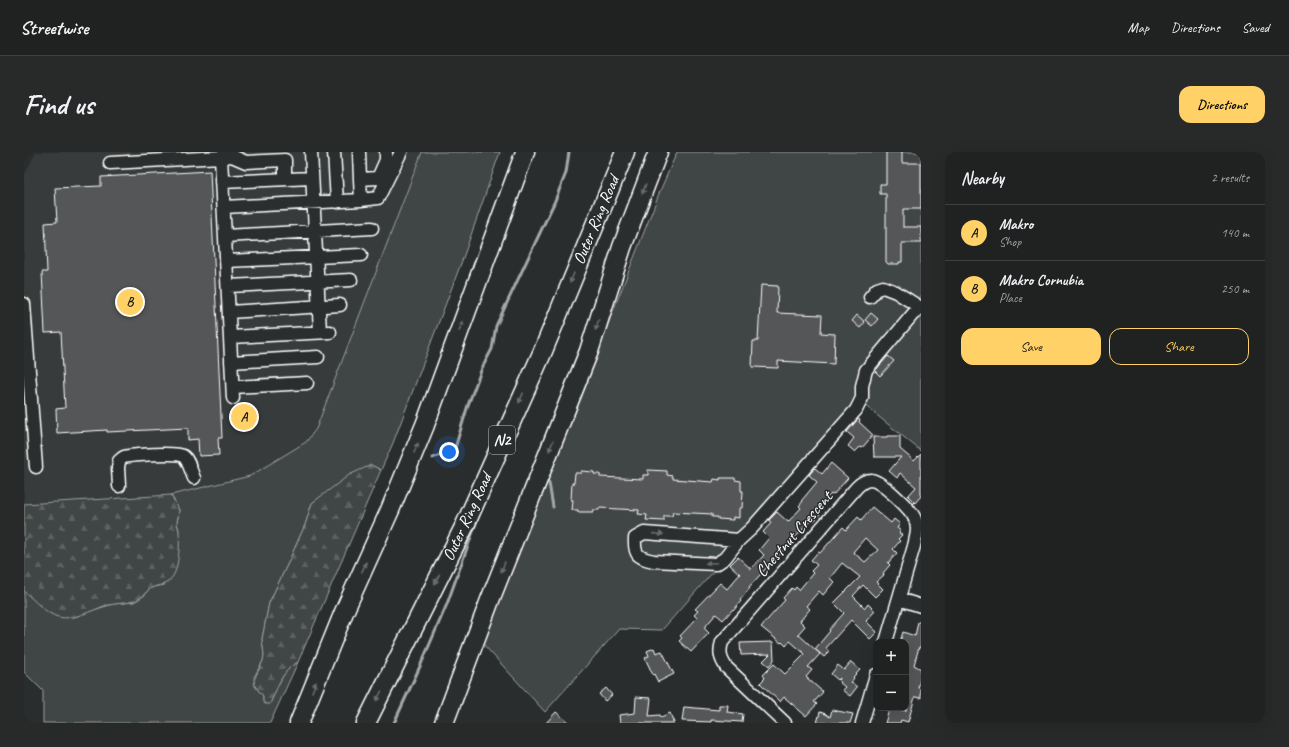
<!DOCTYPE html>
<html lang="en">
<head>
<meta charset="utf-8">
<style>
  body { margin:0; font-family:Caveat,sans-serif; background:#282a2a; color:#f1f3f6 }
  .controls { position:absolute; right:12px; bottom:12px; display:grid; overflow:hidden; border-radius:8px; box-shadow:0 4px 16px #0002 }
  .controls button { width:36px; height:36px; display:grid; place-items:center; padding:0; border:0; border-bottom:1px solid #3d3f40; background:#202222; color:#f1f3f6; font:20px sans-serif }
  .you { position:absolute; left:425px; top:300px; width:14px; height:14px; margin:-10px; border:3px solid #fff; border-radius:50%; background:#1a73e8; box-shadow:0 0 0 6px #1a73e833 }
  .badge { display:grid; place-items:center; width:26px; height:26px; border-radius:50%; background:#ffd166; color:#111; font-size:13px; font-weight:700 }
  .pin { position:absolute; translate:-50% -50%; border:2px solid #fff; box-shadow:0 1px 4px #0006 }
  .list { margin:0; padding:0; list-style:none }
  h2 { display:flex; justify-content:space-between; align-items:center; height:52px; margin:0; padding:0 16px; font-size:17px }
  h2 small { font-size:13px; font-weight:400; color:#a2a4a5 }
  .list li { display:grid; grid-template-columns:26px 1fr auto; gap:12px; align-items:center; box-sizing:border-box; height:56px; padding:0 16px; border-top:1px solid #3d3f40 }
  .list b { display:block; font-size:15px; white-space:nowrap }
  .list p { margin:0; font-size:13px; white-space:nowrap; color:#a2a4a5 }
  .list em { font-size:13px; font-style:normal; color:#a2a4a5 }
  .actions { display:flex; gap:8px; padding:12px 16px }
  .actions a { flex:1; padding:9px 0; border:1px solid #ffd166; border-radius:12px; text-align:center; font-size:14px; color:#ffd166 }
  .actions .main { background:#ffd166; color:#111 }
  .map { position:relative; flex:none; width:897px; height:571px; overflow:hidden; border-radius:12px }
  header { display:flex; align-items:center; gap:24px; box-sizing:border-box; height:56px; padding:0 20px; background:#202222; border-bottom:1px solid #3d3f40 }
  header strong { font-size:19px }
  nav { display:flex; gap:22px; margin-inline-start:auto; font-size:14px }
  .intro { display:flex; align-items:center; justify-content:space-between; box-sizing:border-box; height:96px; padding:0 24px }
  h1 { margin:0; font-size:28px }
  .button { padding:10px 18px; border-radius:12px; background:#ffd166; color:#111; font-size:14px; font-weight:700 }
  main { display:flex; gap:24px; padding:0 24px }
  aside { flex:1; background:#202222; border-radius:12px; box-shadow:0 4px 16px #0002 }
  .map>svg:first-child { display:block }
  .built { fill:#373a3b }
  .green { fill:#414445; stroke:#a0a2a2 }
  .forest { fill:url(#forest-firs); stroke:#a0a2a2 }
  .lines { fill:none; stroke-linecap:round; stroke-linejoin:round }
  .stream { stroke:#a6a7a7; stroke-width:3 }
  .building { fill:#555758; stroke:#fff; fill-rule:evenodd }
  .minor-casing { stroke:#fff; stroke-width:15 }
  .highway-casing { stroke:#fff; stroke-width:21 }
  .minor { stroke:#2a2d2e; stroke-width:12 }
  .highway { stroke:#2a2d2e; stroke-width:18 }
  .oneway { fill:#6a6c6d }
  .labels { text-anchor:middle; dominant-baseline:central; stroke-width:3; stroke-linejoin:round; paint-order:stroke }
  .shield { fill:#2a2d2e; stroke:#bfc0c0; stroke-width:1 }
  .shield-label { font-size:16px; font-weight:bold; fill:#fff }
  .street-label { font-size:17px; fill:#fff; stroke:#2a2d2e }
</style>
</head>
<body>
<header>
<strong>Streetwise</strong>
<nav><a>Map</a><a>Directions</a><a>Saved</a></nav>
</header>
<div class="intro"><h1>Find us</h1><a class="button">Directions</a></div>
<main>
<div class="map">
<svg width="897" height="571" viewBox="0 0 897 571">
  <defs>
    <pattern id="forest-firs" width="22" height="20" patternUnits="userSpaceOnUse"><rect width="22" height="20" fill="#414445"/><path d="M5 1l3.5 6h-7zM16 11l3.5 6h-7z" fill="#5e6061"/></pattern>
  </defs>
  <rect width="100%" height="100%" fill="#2a2d2e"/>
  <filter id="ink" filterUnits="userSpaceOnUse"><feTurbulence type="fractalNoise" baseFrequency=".025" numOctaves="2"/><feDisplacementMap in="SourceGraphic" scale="8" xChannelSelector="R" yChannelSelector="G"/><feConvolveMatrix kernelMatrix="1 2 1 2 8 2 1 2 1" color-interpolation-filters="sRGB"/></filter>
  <g filter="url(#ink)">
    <path class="built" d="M12,0h386l-106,277 -10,13 -56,34 -79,19 -147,9v-328z"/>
    <path class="green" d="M398,0h78l-37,106 -70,185 -12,27 -10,-5 -59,38 -7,22 -17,38 -19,40 -7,36 2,16 -1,6 -9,16 1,9 8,10v5l7,3c7,-16 12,-34 28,-42l-28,61h-227v-32l-19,-19v-83v2l26,22 25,4 9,-4 29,-9 21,-2 11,-7 1,-3 7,-5 12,-2 14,-55 -2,-7 2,-13 -8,-15 79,-19 56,-34 10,-13z
      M653,0h244v299l-59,-48 -200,227 -43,-1 -74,83 -62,-68 177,-453z"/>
    <path class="forest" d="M347,313l10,5 -83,192c-16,8 -21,26 -28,42h-5l-2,-3v-5l-8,-10 -1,-6 9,-19 1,-6 -2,-16 7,-36 19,-40 17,-38 7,-22 37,-28z
      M147,343c2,4 7,11 8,16 0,4 -2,8 -2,12 0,3 2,6 2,9 1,11 0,35 -6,44 -8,12 -14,7 -23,13 -6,4 -8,10 -16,12 -10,3 -20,2 -30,5 -13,5 -33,15 -46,11 -13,-4 -24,-17 -34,-26v-87z"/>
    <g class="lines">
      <path class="stream" d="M409,306l22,-10 13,-43 14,-37 10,-19 4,-23 58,-123 12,-30 3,-21
        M525,331l4,24
        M370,571l28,-61 25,-58 33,-92"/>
    </g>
    <path class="building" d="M862,0h16v11h19v46h-18v18h18v16h-19v19h-3v2h-11l-2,-2v-68h-6v-10h6z
      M186,19l12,267h-4l1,17 -20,1 -1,-17 -10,1v-12l-81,4v-2l-50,3 -1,-24 9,-1 -4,-76 -16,1 -3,-61h5l-2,-49 12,-1 -2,-34 46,-2v-9z
      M737,133l17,1 -1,27 45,2 -1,18 14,1 -1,30 -56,-3v7l-26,-1 1,-26h5z
      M847,161l7,6 -6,7 -7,-6z
      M833,163l8,7 -5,6 -8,-7z
      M864,204l6,5 -14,15 -5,-5z
      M834,267l2,1 -1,2 14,13 -11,13 -2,-1 -5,5 -7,-6 6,-8 -7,-6z
      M863,284h13v13l14,12 7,-7v42l-6,7 -7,-7 8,-9 -16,-14 -3,5 -8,-7 12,-14h-27l-1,-20h14z
      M807,311l17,15 -15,17 -2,-1 -15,17 4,3 -6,7 -2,-2 -40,44h-1l-22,24 1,1 -10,12 1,1 -7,9 -1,-1 -10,11 -7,-6 -12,14 5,5 -18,19 -12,-11 3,-3 -2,-2 17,-18 -3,-3 4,-4 -3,-2 25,-26 7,6 13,-15 -10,-9 8,-8 13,12 13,-14 -5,-5 10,-12 -6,-6 8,-9 -2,-3 8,-8 11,10 13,-14 -2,-2 4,-5 -1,-1 15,-18 -8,-7 6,-7 7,6z
      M624,318l19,1v4l6,1v3l40,3 1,-3 6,1v-2h15v2l6,1v10h2l-1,17h-3v10l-6,-1v3l-15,-1v-2h-6v-3l-39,-2 -1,4h-8v5l-18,-1 1,-5 -9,-1 1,-4 -40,-2v2h-6v2h-15v-2h-6l1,-10h-2l1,-17h2l1,-10h6v-2l13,1v2h6v3l43,2v-4h5z
      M848,355l19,16 3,-4 6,5 -3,4 4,3 -2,2 3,2 -4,4 2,2 -7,8 4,4 -9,10 2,2 -7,8 1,2 -8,7 7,7 -8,8 -12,-12 -10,11 12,12 3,-4 7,7 -9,10 11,11 -7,7 -19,-19 -25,28 3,4 -5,5 -9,-8 15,-18 -1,-1 15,-17 -10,-10 26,-26 -18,-14 -12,15 4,4 -11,13 -4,-4 -13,15 4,3 -10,12 5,5 -7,8 22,20 -12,13 4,3 -6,7 17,15 -9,10 3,2 -11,12 -22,-19 -4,5 -20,-19 5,-5 -2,-3 11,-11 11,10 20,-20 -15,-13 -4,5 -4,-4 -1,1 -20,-16 24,-27 -2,-2 9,-10 2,2 2,-3 3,3 14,-17 -2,-2 6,-6 -6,-5 7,-8 2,1 23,-26 3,3 12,-13 3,3zM841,386l13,12 -13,12 -12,-10z
      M894,470h3v26l-2,-1 -5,18 7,4v8l-3,11 3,1v9l-6,-1 -7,25 -7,-2 -1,3h-15l4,-13 1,1 1,-3 15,3v-69h-6l3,-10 12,4z
      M749,490l1,18 -5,6 -6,-5 7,-7 -29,1 -1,-12z
      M630,496l2,5 6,-2 12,23 -16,8 -4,-8 -1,1 -8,-17 4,-2 -2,-5z
      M827,510l9,8 -7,7 1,1 -3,4 6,5 -7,9 -8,-6 3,-3 -6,-5 1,-4 -2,2 -7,-6 7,-9 6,5z
      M582,536l6,7 -7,6 -6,-7z
      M612,545l15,1 -2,18 11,-1 1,2 9,-4 4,10h-54l-1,-8 16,-2z
      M695,553h9l-1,7 16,2 -1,8 -31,-2v2l-29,-1 2,-14 35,3z
      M808,558l21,4 -3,9h-33l3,-11 6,2 4,3z
      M532,560l13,11h-23z"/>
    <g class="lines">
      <defs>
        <path id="minor" d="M287,0l9,180
          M310,0l3,50
          M335,0l1,27
          M197,5l11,-1 14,6 39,-2v19
          M86,11l111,-6 12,241
          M198,30l90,-4
          M337,48l-1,-21 18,-1 8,-18v-8
          M200,55l137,-7 17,-2 23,-46
          M201,84l147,-8
          M202,109l135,-6
          M204,134l123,-6
          M846,145l7,-8 6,-2 13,5 25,16
          M0,152l12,163
          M205,160l111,-7
          M206,185l100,-5
          M207,210l87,-5
          M209,235l74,-4
          M95,334l-1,-18 1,-7c1,-1 3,-3 5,-4 7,-2 53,-5 59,-1 6,4 8,16 11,22
          M715,388l-95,-7 -9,5c-1,17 3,20 19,23l62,3 9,-6 14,-18 13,-12 104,-118 6,-12v-12l4,-16 47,-56 8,-5
          M875,447l22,7
          M761,571l-59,-56c-6,-9 -7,-15 -4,-25l135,-155c4,-4 8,-7 14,-7 10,1 40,29 44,39 4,9 1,18 -1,27l-28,96
          M838,571l14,-48"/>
        <path id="highway" d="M275,571l45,-111 46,-102 35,-85 100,-273
          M342,571l99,-198 78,-174 82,-199
          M420,571l46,-123 99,-249 33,-104 36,-95"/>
      </defs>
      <use href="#minor" class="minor-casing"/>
      <use href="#highway" class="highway-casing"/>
      <use href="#minor" class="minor"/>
      <use href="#highway" class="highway"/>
    </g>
    <defs><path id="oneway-solid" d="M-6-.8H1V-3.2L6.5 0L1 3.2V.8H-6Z"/></defs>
    <g class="oneway">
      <use href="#oneway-solid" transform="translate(620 37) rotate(110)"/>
      <use href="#oneway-solid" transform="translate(548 126) rotate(112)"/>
      <use href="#oneway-solid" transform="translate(573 173) rotate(108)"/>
      <use href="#oneway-solid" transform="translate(437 174) rotate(-70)"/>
      <use href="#oneway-solid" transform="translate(497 246) rotate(114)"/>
      <use href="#oneway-solid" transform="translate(527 294) rotate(112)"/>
      <use href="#oneway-solid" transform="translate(392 296) rotate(-68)"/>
      <use href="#oneway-solid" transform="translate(634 382) rotate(4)"/>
      <use href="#oneway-solid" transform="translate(687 411) rotate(177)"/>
      <use href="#oneway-solid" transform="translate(340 415) rotate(-66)"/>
      <use href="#oneway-solid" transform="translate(479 415) rotate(111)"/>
      <use href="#oneway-solid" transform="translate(413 427) rotate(117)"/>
      <use href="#oneway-solid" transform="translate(290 535) rotate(-68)"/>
      <use href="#oneway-solid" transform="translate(355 544) rotate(117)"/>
    </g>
  </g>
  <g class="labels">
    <rect class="shield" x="465" y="274" width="26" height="28" rx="3"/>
    <g class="shield-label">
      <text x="478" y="288">N2</text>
    </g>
    <g class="street-label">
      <text transform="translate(572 68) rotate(-67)">Outer Ring Road</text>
      <text transform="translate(443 365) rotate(-65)">Outer Ring Road</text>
      <text transform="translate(770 382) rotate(-49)">Chestnut Crescent</text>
    </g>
  </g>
</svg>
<div class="controls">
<button>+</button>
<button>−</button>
</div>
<div class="you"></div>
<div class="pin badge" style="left:220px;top:265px">A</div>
<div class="pin badge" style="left:106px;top:150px">B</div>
</div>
<aside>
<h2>Nearby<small>2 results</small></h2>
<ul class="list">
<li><span class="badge">A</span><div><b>Makro</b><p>Shop</p></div><em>140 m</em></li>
<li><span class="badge">B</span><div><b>Makro Cornubia</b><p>Place</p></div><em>250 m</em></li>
</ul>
<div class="actions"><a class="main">Save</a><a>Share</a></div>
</aside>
</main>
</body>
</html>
